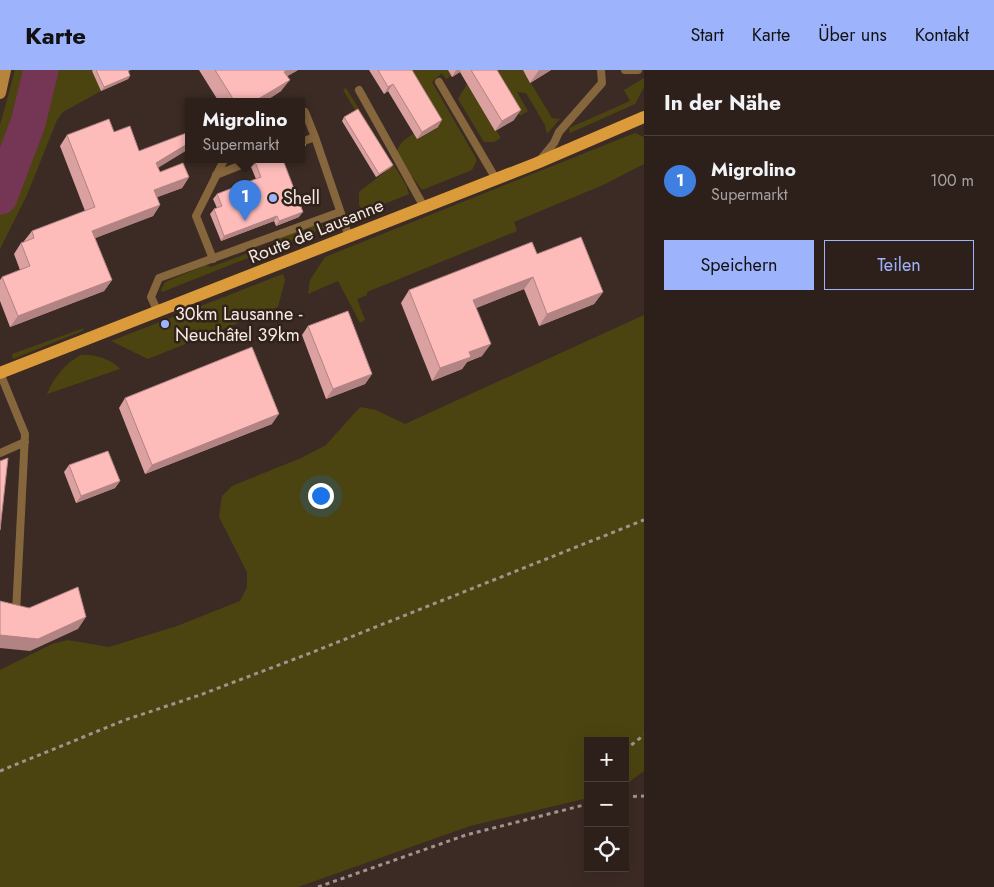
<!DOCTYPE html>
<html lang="de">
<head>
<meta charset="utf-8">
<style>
  body { margin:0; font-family:Jost,sans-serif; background:#352824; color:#f1f3f6 }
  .controls { position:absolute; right:15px; bottom:15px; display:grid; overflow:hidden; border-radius:0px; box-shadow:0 5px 20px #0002 }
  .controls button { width:45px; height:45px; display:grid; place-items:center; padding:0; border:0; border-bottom:1px solid #483e3a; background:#2d201b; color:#f1f3f6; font:25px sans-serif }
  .you { position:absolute; left:320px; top:425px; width:18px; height:18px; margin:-12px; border:4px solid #fff; border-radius:50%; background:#1a73e8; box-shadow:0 0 0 8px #1a73e833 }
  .badge { display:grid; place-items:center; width:32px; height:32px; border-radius:50%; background:#9db4fd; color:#fff; font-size:16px; font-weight:700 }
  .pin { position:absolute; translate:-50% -41px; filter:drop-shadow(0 1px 2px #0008) }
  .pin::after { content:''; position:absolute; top:26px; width:18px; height:15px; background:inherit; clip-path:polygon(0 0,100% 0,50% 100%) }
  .popup { position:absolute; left:185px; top:28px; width:120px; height:65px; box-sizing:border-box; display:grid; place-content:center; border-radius:0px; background:#2d201b; filter:drop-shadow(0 1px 4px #0005); font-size:16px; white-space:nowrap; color:#a7a3a3 }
  .popup b { font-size:19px; color:#f1f3f6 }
  .popup::after { content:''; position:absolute; left:50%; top:100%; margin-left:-10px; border:10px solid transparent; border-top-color:#2d201b }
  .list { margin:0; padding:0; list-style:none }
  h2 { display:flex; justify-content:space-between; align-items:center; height:65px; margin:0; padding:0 20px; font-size:21px }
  h2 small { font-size:16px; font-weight:400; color:#a7a3a3 }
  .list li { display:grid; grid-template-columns:32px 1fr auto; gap:15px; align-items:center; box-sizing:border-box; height:90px; padding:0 20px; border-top:1px solid #483e3a }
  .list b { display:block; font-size:19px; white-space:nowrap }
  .list p { margin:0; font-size:16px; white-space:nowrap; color:#a7a3a3 }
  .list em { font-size:16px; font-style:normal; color:#a7a3a3 }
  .actions { display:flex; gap:10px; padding:15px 20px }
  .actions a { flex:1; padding:11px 0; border:1px solid #9db4fd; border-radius:0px; text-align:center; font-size:18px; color:#9db4fd }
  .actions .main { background:#9db4fd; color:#111 }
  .icon { flex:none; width:28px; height:28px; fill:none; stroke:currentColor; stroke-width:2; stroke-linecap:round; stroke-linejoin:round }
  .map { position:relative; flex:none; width:644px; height:817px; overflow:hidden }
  header { display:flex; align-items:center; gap:30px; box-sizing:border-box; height:70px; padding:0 25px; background:#9db4fd; color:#111 }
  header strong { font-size:24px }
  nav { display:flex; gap:28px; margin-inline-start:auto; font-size:18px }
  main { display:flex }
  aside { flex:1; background:#2d201b }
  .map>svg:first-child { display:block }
  .green { fill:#4b4411 }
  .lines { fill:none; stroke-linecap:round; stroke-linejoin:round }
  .river { stroke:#753554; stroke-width:35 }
  .path { stroke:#a1938d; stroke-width:3; stroke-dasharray:4 4; stroke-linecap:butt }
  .service { stroke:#86663c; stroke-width:8 }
  .secondary { stroke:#b6843d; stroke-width:12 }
  .primary { stroke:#db9b3a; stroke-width:12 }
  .wall { fill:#daa1a0 }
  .shaded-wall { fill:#b18382 }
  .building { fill:#fdbbba; stroke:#b18382 }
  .poi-dot { fill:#9db4fd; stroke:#31221a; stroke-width:2 }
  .labels { text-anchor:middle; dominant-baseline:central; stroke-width:5; stroke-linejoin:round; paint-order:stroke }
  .poi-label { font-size:18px; fill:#f5e9e4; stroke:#31221a; text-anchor:start }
  .street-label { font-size:18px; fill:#f5e9e4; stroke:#31221a }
</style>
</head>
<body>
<header>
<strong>Karte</strong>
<nav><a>Start</a><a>Karte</a><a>Über uns</a><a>Kontakt</a></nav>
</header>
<main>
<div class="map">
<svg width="644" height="817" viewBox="0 0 644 817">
  <rect width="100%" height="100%" fill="#3c2b24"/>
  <path class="green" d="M15,0h79l-2,1 9,20 -38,21 -6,8 -30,75 -27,54v-124z
    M403,0h45l3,6 -5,3 -4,-6 -10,9 45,78 -5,10 -50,20 -21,-28 -4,-12 5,-8 12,-9 4,6z
    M485,0h38l29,48 8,1 -13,15 -2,-9 -19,-32 -9,-1 11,19 -8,5 -7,-12z
    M644,8v9l-9,17 -65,29 -1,-5 61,-27 -6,-11z
    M467,14l34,54 -7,4h-10l-26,-43z
    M346,18l60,97 3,9 -45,18 -5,-7v-13l31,-24 -47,-78z
    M635,63l9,4v27l-41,21 -89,37 3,9 -150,61v3l-10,4 8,21 -5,3 -22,-42 -30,13 2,-14 15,-23z
    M314,154l12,3 -164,65 -1,-2 4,-8 41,-17 5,2 67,-25 2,-6z
    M283,204l2,6 -7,27 -130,52 -37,-18z
    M644,245v456l-19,14v-44h-37v57l-118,28 -172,61h-298v-217l52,-26 16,-4 41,7 68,-21 63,-25 7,-14v-15l-28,-55 3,-21 10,-10 69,-28 25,-13 34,-38 16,3 29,14z
    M84,258l-2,3 -69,28 -1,-5z
    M81,285c12,-1 31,4 39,14l-73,25c6,-15 18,-31 34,-39z"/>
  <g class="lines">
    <path class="river" d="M0,127l28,-74 13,-53"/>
    <path class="path" d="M625,680l19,-15
      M0,701l125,-51 75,-25 113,-43 331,-132
      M625,727l19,-1
      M318,817l148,-52 122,-31"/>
    <path class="service" d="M625,0h13
      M439,12l57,97
      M359,20l65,117
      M301,44l4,-2 10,25 34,100
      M301,72l14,-5
      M540,90l14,-17 5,-11 43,-49 -1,-13
      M216,105l33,-13
      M213,189l-17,-43 28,-56
      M158,242l-7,-15 8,-19 181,-66
      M0,303l25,61 -9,179
      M0,383l25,-11"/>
    <path class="secondary" d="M0,23l5,-23"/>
    <path class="primary" d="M0,303l537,-210 107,-46"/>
  </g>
  <path class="wall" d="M93,0h38l-3,1 2,5 -2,3 -27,12 -9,-20z
    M199,0h99l-11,6 -6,15 -17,11h-45z
    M369,0h43l26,57 -21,12 -29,-48 -4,3z
    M448,0h49l17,50 -19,11 -35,-59 -8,5z
    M523,0h28l-21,13z
    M344,47l49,48 -3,3 -14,9 -34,-56z
    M114,62l25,19 19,17 2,4 29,5 -7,11 -25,9 3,8 -7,11 -58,22 17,42 -8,11 -94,36 -10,-26v-21l2,-3 18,-7 -6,-16 7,-11 4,-1 -1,-1 8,-10 53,-20 -25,-65 7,-11z
    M253,90h30l16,57 -23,9 -2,-5 -53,20 -11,-27 4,-5 3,-1 -4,-9 4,-5 39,-15 -5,-12 3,-7z
    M537,184l66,38 -9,12 -55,22 -15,-37 -48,19 6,48 -15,6 -5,7 -30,12 -31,-78 8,-13z
    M308,256l64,48 -7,10 -39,15 -24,-64z
    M125,328l147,26 -127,50 -26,-66z
    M69,395l51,16 -5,7 -39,15 -12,-31z"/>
  <path class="shaded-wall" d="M287,0h11l-22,13 8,-11z
    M456,0h5l-1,2 -8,5z
    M539,0h12l-21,13z
    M130,6l-2,3 -27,12 3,-4z
    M290,10l-9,11 -17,11h-11z
    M393,14l-5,7 -4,3 4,-7z
    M521,40l-7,10 -19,11 7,-10z
    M442,50l-4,7 -21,12 5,-7z
    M189,73v6l-41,25 8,-11z
    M306,75l-4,5h-1v-3z
    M393,95l-3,3 -14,9 3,-3z
    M189,107l-7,11 -35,13 7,-11z
    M160,135l-7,11 -68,26 7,-11z
    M303,142l-4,5 -23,9 3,-5z
    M277,146l-3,5 -53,20 3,-5z
    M533,207l-9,12 -60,24 9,-13z
    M112,210l-8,11 -94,36 8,-11z
    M603,222l-9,12 -55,22 8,-12z
    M491,274l-9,12 -15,6 -5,7 -30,12 8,-13 29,-16z
    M372,304l-7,10 -39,15 7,-10z
    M279,344l-7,10 -127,50 7,-9z
    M120,411l-5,7 -39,15 5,-7z
    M86,547l-8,12 -48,22 -30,-3v-13z"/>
  <path class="building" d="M96,0h32l2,6 -26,11z
    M215,0h72l-3,2 6,8 -37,22h-18z
    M378,0h34l30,50 -20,12 -29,-48 -5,3z
    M471,0h26l24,40 -19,11z
    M358,39l35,56 -14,9 -35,-57z
    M109,49l5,13 16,-6 9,25 50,-19v11l-33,20 4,9 23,-9 6,14 -35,13 6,15 -68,26 20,49 -94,36 -16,-39 28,-11 -9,-23 13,-5 -2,-7 63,-24 -28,-72z
    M301,71l5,4 -5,2z
    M256,90h27l20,52 -24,9 -2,-5 -53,20 -10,-27 8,-3 -5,-12 44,-17 -6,-15z
    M581,167l22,55 -56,22 -14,-37 -60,23 18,44 -22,8 2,5 -31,11 -31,-78 123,-48 5,12z
    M348,241l24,63 -39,15 -25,-63z
    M252,277l27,67 -127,51 -27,-67z
    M108,381l12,30 -39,15 -12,-31z
    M8,388l-8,72v-69z
    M78,517l8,30 -48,22 -38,-4v-34l29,7z"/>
  <g class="poi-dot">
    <circle cx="273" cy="128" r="5"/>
    <circle cx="165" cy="254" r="5"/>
  </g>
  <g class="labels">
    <g class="poi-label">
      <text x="283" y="128">Shell</text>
      <text x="175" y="244">30km Lausanne -<tspan x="175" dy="21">Neuchâtel 39km</tspan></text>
    </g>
    <g class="street-label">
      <text transform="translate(316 161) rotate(-22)">Route de Lausanne</text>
    </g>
  </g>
</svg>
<div class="controls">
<button>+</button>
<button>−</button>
<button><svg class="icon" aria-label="locate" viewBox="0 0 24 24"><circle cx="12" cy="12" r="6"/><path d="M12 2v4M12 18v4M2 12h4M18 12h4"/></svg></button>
</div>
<div class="you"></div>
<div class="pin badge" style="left:245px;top:151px;background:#3f7fe0">1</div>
<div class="popup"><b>Migrolino</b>Supermarkt</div>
</div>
<aside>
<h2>In der Nähe<small></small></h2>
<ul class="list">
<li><span class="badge" style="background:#3f7fe0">1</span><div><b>Migrolino</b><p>Supermarkt</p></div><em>100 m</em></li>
</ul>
<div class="actions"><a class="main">Speichern</a><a>Teilen</a></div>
</aside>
</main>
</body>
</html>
